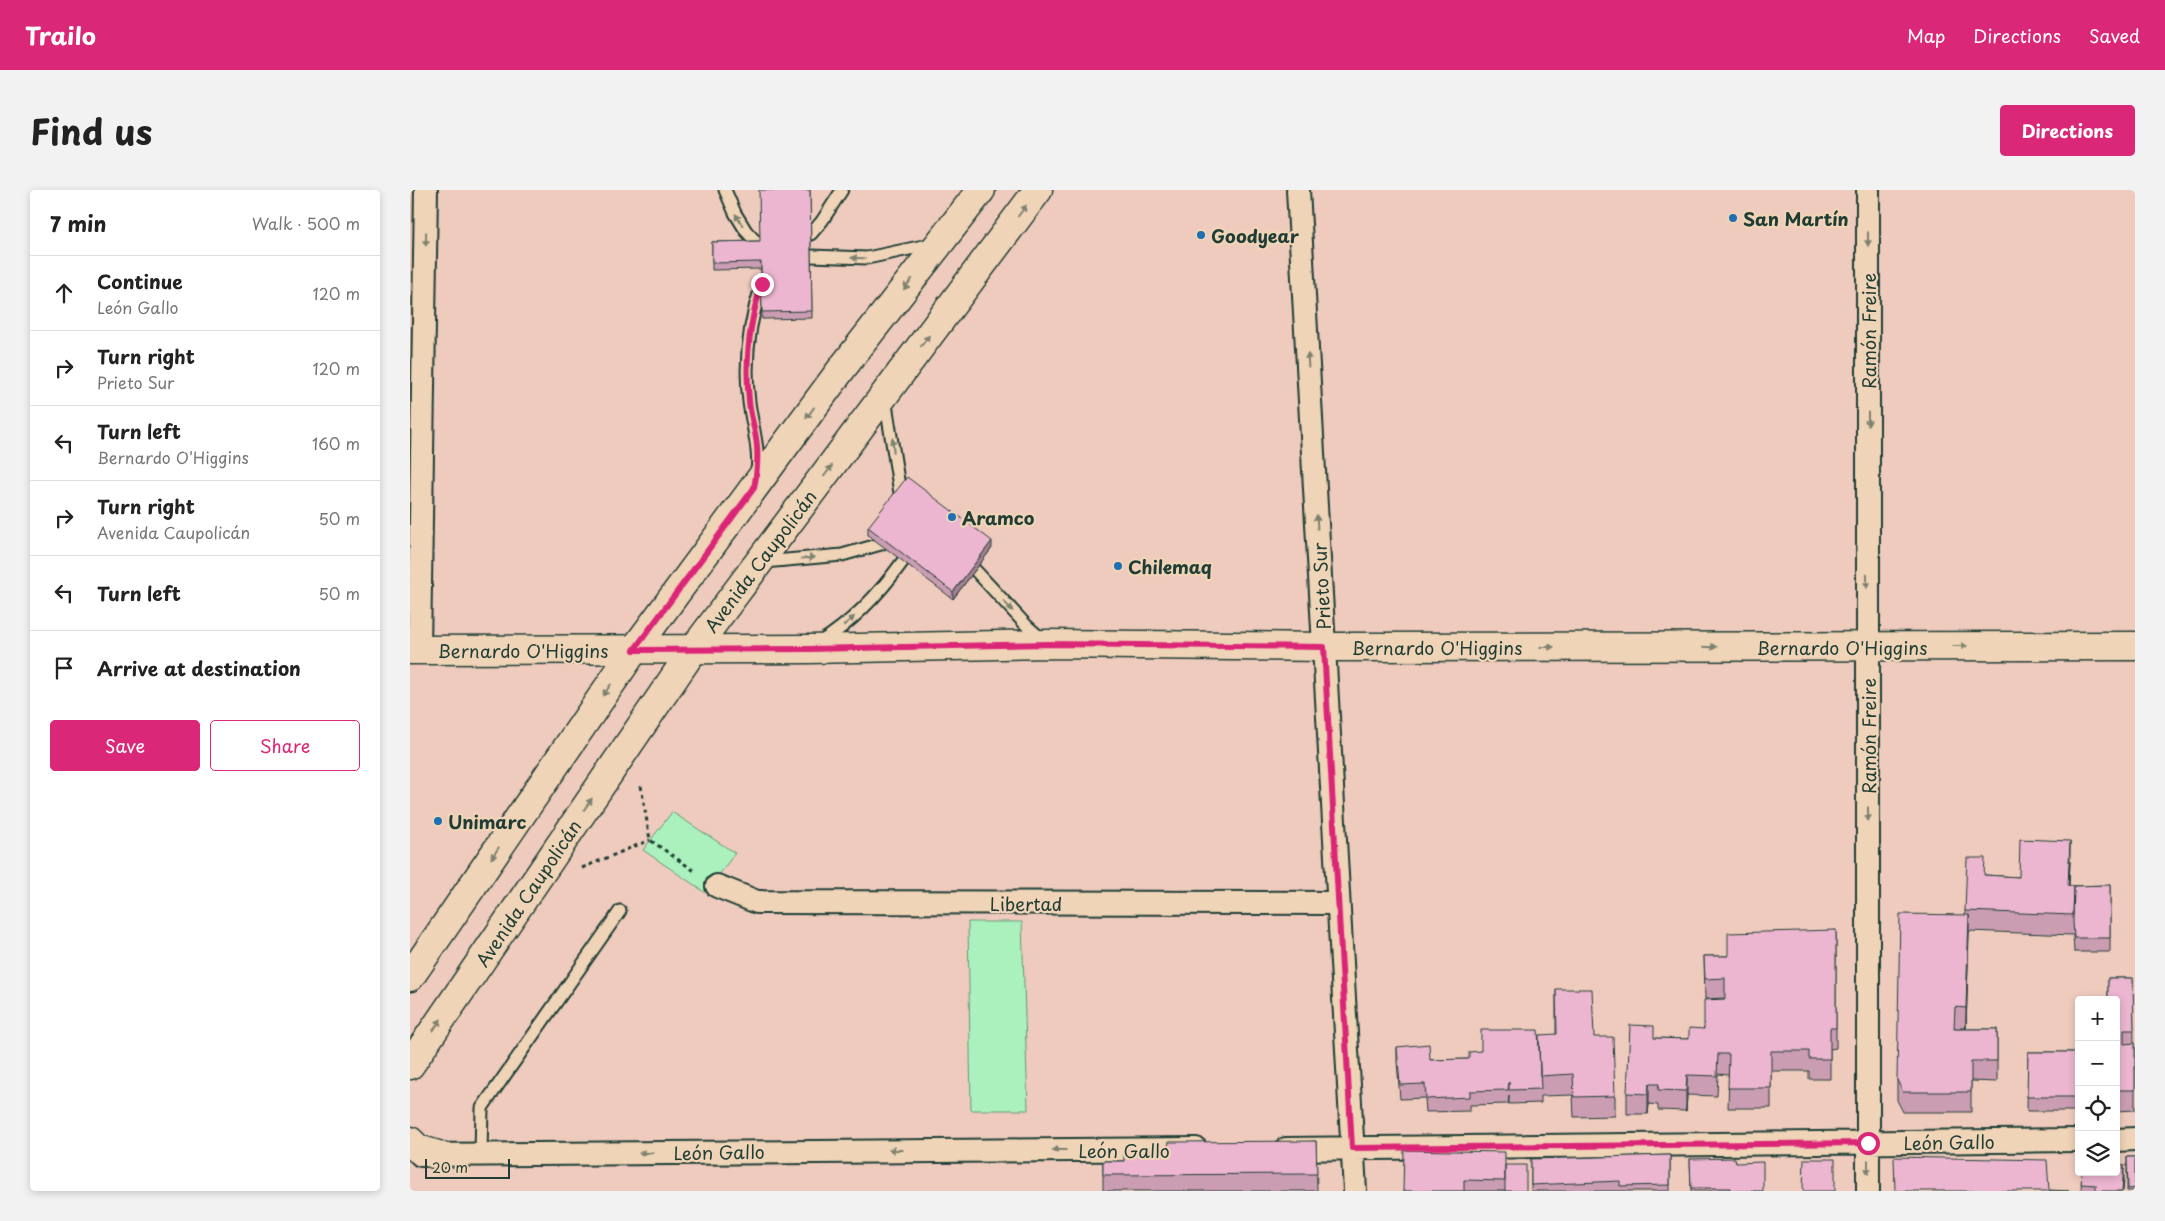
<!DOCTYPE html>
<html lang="en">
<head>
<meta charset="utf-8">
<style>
  body { margin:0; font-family:"Playpen Sans",sans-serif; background:#f2f2f2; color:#222 }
  .controls { position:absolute; right:15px; bottom:15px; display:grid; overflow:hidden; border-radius:5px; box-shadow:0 2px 8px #0003 }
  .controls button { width:45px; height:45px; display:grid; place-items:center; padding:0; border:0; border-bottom:1px solid #e0e0e0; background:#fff; color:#222; font:25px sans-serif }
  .scale { position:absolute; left:15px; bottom:12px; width:85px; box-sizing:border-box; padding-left:5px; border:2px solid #1f3d34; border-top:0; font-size:14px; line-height:18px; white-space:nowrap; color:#1f3d34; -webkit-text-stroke:4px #f0d4b7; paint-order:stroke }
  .stop { position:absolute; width:15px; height:15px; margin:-11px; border:4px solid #db2777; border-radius:50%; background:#fff }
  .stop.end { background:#db2777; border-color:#fff; box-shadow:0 1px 5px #0008 }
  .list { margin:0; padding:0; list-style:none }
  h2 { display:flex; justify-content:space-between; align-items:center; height:65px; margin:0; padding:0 20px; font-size:21px }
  h2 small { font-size:16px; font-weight:400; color:#767676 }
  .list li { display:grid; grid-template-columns:32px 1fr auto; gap:15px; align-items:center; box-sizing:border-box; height:75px; padding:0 20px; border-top:1px solid #e0e0e0 }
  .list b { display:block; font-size:19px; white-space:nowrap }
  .list p { margin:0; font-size:16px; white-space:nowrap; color:#767676 }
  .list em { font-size:16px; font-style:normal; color:#767676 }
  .actions { display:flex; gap:10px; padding:15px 20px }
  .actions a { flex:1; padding:11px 0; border:1px solid #db2777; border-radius:5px; text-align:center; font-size:18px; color:#db2777 }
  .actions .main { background:#db2777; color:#fff }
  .icon { flex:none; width:28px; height:28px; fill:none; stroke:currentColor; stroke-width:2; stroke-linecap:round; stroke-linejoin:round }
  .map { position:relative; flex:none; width:1725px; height:1001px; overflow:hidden; border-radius:5px }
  header { display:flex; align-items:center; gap:30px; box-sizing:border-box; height:70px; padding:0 25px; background:#db2777; color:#fff }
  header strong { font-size:24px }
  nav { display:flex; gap:28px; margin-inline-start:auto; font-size:18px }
  .intro { display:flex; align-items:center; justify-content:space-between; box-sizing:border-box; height:120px; padding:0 30px }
  h1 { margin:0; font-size:35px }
  .button { padding:12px 22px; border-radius:5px; background:#db2777; color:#fff; font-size:18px; font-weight:700 }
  main { display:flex; gap:30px; padding:0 30px }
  aside { flex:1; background:#fff; border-radius:5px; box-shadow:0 2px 8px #0003 }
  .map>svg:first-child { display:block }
  .green { fill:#abf1bd; stroke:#659778 }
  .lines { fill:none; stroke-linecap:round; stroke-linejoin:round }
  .service-casing { stroke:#1f3d34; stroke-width:15 }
  .minor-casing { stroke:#1f3d34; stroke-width:26 }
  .secondary-casing { stroke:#1f3d34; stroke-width:31 }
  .primary-casing { stroke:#1f3d34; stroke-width:31 }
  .path { stroke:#1f3d34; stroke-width:3; stroke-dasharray:4 4; stroke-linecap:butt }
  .service { stroke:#f0d4b7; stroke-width:11 }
  .minor { stroke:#f0d4b7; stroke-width:22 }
  .secondary { stroke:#f0d4b7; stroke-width:28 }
  .primary { stroke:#f0d4b7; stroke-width:28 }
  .wall { fill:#cb9db3; stroke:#1f3d34 }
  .shaded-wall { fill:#a57f92; stroke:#1f3d34 }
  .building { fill:#ecb6d0; stroke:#1f3d34 }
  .oneway { fill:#7d816f }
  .route { stroke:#db2777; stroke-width:6 }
  .poi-dot { fill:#1f6fb2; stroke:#f0d4b7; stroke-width:2 }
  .labels { text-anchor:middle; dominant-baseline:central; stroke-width:4.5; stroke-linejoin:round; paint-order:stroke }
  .poi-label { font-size:18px; font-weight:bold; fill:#1f3d34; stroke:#f0d4b7; text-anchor:start }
  .street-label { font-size:18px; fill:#1f3d34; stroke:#f0d4b7 }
</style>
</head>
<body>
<header>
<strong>Trailo</strong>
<nav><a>Map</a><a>Directions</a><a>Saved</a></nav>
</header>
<div class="intro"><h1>Find us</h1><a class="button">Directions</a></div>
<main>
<aside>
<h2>7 min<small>Walk · 500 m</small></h2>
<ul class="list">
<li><svg class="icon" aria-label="ahead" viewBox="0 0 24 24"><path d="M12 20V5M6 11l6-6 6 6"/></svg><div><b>Continue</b><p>León Gallo</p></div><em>120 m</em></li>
<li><svg class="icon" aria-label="right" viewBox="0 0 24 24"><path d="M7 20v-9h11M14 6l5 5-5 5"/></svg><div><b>Turn right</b><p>Prieto Sur</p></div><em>120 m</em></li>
<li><svg class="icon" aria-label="left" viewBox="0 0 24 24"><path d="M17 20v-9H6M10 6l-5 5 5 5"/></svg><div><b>Turn left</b><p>Bernardo O'Higgins</p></div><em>160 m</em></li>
<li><svg class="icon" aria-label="right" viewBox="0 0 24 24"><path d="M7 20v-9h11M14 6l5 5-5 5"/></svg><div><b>Turn right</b><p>Avenida Caupolicán</p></div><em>50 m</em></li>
<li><svg class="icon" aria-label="left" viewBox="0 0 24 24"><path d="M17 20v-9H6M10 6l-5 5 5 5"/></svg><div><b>Turn left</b></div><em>50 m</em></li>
<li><svg class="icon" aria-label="arrive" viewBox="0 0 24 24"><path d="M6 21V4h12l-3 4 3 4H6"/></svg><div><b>Arrive at destination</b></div></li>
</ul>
<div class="actions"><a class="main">Save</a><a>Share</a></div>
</aside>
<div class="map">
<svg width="1725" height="1001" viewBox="0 0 1725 1001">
  <rect width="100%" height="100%" fill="#efcbbe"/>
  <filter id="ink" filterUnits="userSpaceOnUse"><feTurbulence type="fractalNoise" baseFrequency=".02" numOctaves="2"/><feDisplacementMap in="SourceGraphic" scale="10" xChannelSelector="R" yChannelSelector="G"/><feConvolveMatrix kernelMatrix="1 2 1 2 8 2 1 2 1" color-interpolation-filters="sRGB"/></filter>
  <g filter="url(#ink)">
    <path class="green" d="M262,622l63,41 -29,40 -63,-43z
      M558,732h54l6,188h-57z"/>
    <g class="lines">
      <defs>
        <path id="service" d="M315,0l10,23 11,18 14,15
          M401,44l11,-13 20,-31
          M401,66l56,2 66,-14
          M475,208l15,95
          M347,284c3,-25 -5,-48 -8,-72 -5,-40 0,-80 13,-118
          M354,372l78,-7 39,-11
          M565,380l51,55 17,15
          M409,453c34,-21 61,-50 84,-82
          M71,964l1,-46 138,-197"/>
        <path id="minor" d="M888,0l57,1001
          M9,460l7,-460
          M307,696l40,16 581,1
          M1706,950l19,-1
          M876,959l793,-9
          M11,965l775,-6
          M1458,1001v-1001"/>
        <path id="secondary" d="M0,460l399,-1 239,-5 277,3 810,-1"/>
        <path id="primary" d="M0,787l224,-327 209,-283 138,-177
          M0,875l283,-415 345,-460
          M0,951l8,8 20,6"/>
      </defs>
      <use href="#service" class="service-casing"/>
      <use href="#minor" class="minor-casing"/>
      <use href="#secondary" class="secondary-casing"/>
      <use href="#primary" class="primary-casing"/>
      <path class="path" d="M231,596l9,54 46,32
        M172,678l68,-28"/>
      <use href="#service" class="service"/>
      <use href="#minor" class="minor"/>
      <use href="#secondary" class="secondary"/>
      <use href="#primary" class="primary"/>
    </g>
    <path class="wall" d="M400,0l2,128 -50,1 -1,-50 -49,1v-28l48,-1z
      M458,337l124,21 -39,51 -85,-64z
      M1660,671l-1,25 41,-1v67h-36l-1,-17 -104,-4 -3,97h-11v1h42v53l-26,-1v31h-68l-6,-12v-20l68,-165v-4l20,-36 34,2z
      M1426,740v118l-6,1v30h-21v-8h-38v37h-43l1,-33 -11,-1 -1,22 -30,-1 -1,16 -28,-1v-5l-9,-1 -1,10h-21v-21l27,-55 35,1 15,-10 21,-30v-1l-20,1 -1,-43h24z
      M1698,788h25l1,65h1v67l-19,1v-111h-8z
      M1146,799l38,48 21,59v20l-41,1 -1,-22 -32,1v7l-32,1v-8l-1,8 -38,1v6l-44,1 -1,-14 -25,1 -3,-38v-14l33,13 39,-1 12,-8 58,-7 17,-10z
      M1618,862h51v59h-52z
      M906,951l1,50h-214v-30h21l43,-11z
      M1260,965v36h-139v-32z
      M1717,967h8v34h-8z
      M1280,969l46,4 27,28h-72z
      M1095,975l21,26h-123z
      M1672,982l42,7 -1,12h-42z"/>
    <path class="shaded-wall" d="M582,351v7l-39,51v-7z
      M1660,651v20l-2,45v-20z
      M1559,725v20l-3,93v-20z
      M1277,885v20l-1,16v-20z
      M1239,894v20l-1,10v-20z
      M1714,975v14l-1,12h-1z"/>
    <path class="building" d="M349,0h51l2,121 -50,1 -1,-50 -49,1v-21l48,-1z
      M497,287l85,64 -39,51 -85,-65z
      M1610,649l50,2 -2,45h6l-1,29 -108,-4 2,-53h18l-1,17 35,2z
      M1700,695v53h-36l-1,-17 1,-35z
      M1490,724l69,1 -3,93 -11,-1 -1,22h43v32h-26v31h-68l-6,-12z
      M1426,740v98h-6v31h-21v-8h-38v37h-43l1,-34h-11l-1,22 -30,-1 -1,16 -28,-1 1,-6h-10l-1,10 -21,-1 3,-68 24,1v12l35,1v-11l15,1v-29l21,-1v-21l-20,1 -1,-23h24v-23z
      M1698,788h25l1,52h-10v14l11,-1v47h-19v-90h-8z
      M1146,799h36l2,48h19l2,59 -41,1 -1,-23 -33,2 -1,-41 18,-1z
      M1071,840h57l3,59 -32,1v-8l-1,8 -38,1v6l-44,2 -1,-15 -25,1 -3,-38 32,-3 1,16 39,-1v-7l12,-1z
      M1618,862h51v45h-52z
      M906,951l1,33 -214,1v-14h21v-11h43l2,-8z
      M994,960l101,2v29l-41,-1v11h-61z
      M1260,965v30l-50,1v-5l-89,4v-26z
      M1484,967l153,3 2,30 20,1h-174z
      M1717,967h8v31l-7,1z
      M1325,968l1,5 27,-1v29h-33v-3h-39l-1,-29z
      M1394,969h31v32h-32z
      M1706,974l8,1 -2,26h-26v-6l-15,-1 1,-12h34z
      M1095,975h21v26h-21z"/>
    <defs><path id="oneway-solid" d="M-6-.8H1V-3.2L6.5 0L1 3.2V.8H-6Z" transform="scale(1.25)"/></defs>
    <g class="oneway">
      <use href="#oneway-solid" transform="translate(612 21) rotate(-53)"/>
      <use href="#oneway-solid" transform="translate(329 30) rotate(-122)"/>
      <use href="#oneway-solid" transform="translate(16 49) rotate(91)"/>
      <use href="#oneway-solid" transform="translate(1458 49) rotate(90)"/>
      <use href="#oneway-solid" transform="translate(448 68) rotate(-178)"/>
      <use href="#oneway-solid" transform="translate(498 94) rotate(128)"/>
      <use href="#oneway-solid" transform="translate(515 151) rotate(-53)"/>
      <use href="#oneway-solid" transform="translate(898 170) rotate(-93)"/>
      <use href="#oneway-solid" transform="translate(400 223) rotate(126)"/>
      <use href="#oneway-solid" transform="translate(1458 229) rotate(90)"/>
      <use href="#oneway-solid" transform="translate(483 255) rotate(-95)"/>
      <use href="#oneway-solid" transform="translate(418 281) rotate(-53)"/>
      <use href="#oneway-solid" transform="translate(907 332) rotate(-93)"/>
      <use href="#oneway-solid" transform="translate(398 368) rotate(-4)"/>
      <use href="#oneway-solid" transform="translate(1457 391) rotate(90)"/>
      <use href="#oneway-solid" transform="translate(598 416) rotate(48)"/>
      <use href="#oneway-solid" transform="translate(439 431) rotate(-40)"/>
      <use href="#oneway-solid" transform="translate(1550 456)"/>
      <use href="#oneway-solid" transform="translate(1137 457)"/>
      <use href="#oneway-solid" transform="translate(1300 457)"/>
      <use href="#oneway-solid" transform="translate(197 500) rotate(124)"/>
      <use href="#oneway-solid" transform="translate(178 614) rotate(-56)"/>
      <use href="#oneway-solid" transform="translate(1458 624) rotate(90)"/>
      <use href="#oneway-solid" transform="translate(85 663) rotate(124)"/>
      <use href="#oneway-solid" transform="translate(27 835) rotate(-56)"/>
      <use href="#oneway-solid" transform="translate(486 960) rotate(180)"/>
      <use href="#oneway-solid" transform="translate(649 960) rotate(180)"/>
      <use href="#oneway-solid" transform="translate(236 963) rotate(179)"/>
      <use href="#oneway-solid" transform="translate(1458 977) rotate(90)"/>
    </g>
  </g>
  <g class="lines" filter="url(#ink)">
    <path class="route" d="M352,94c-13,38 -17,77 -13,117 1,15 7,30 8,45 1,14 0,27 -3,42l-120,162 175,-1 239,-5 276,3 28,501 516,-5"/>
  </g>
  <g class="poi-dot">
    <circle cx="1323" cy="28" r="5"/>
    <circle cx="791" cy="45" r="5"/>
    <circle cx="542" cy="327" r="5"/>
    <circle cx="708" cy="376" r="5"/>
    <circle cx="28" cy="631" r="5"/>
  </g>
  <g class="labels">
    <g class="poi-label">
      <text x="1333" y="28">San Martín</text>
      <text x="801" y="45">Goodyear</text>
      <text x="552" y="327">Aramco</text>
      <text x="718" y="376">Chilemaq</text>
      <text x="38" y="631">Unimarc</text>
    </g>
    <g class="street-label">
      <text transform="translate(1458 141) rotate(-90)">Ramón Freire</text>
      <text transform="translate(350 371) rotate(-53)">Avenida Caupolicán</text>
      <text transform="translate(911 396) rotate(-93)">Prieto Sur</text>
      <text x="1027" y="457">Bernardo O'Higgins</text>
      <text x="1432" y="457">Bernardo O'Higgins</text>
      <text x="113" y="460">Bernardo O'Higgins</text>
      <text transform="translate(1458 546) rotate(-90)">Ramón Freire</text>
      <text transform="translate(118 703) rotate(-56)">Avenida Caupolicán</text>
      <text x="616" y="713">Libertad</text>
      <text transform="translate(1539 952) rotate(-1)">León Gallo</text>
      <text x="714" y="960">León Gallo</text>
      <text transform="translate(309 962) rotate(-1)">León Gallo</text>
    </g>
  </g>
</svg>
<div class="controls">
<button>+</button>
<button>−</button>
<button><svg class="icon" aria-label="locate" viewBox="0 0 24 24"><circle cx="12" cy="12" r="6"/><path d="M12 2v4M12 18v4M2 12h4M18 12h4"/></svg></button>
<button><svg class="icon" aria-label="layers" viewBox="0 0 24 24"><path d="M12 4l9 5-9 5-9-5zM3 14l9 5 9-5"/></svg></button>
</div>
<div class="scale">20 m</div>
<div class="stop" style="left:1458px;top:953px"></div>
<div class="stop end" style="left:352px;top:94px"></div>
</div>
</main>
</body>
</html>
